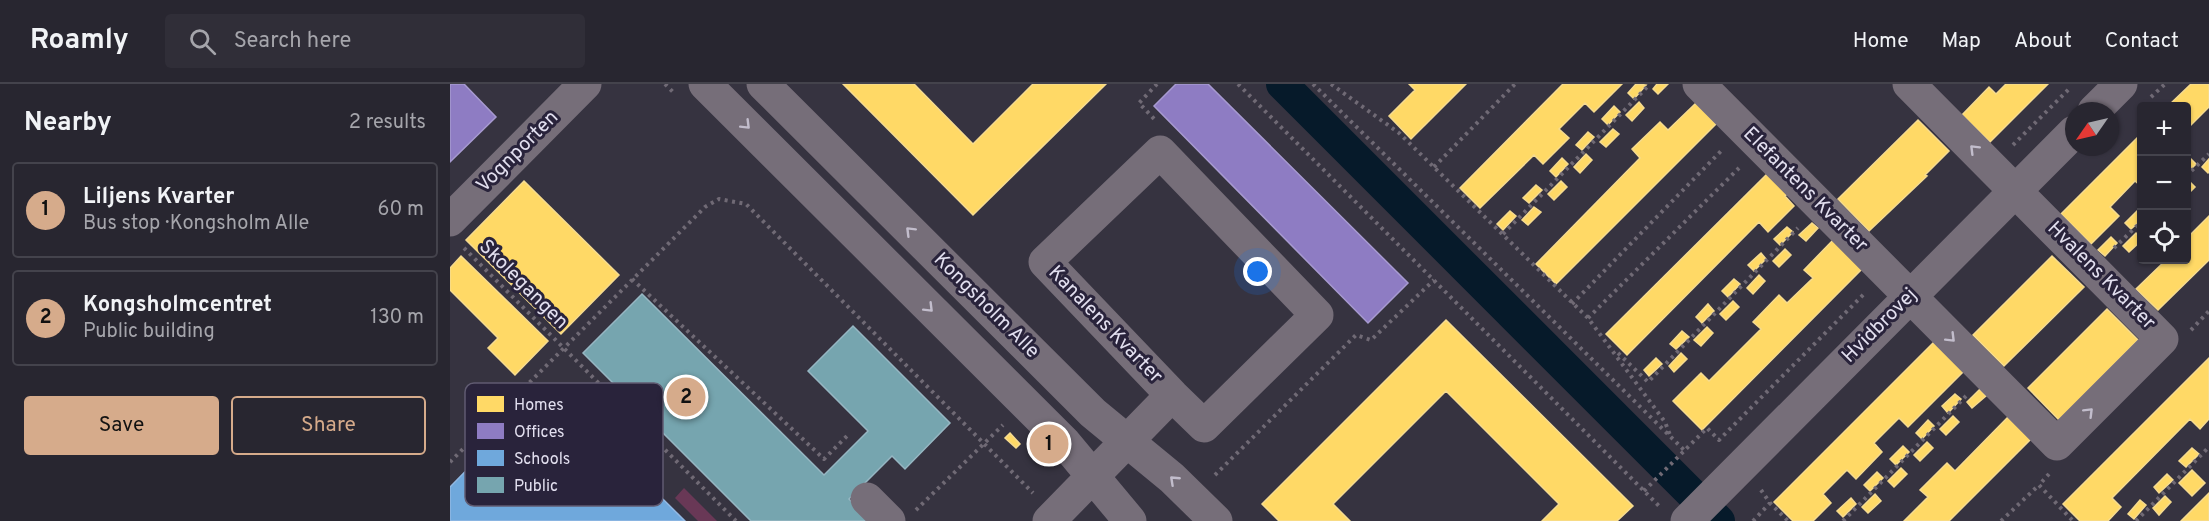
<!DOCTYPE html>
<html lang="en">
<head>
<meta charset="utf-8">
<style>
  body { margin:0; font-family:Overpass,sans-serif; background:#302e38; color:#f1f3f6 }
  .controls { position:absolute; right:18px; top:18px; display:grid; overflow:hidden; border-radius:6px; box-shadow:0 2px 4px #0004 }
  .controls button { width:54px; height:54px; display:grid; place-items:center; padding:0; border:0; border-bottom:2px solid #44434c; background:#282630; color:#f1f3f6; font:30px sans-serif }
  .compass { position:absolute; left:1615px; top:18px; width:54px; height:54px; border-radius:50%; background:#282630; box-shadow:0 2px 4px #0004; rotate:236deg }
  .you { position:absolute; left:808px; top:188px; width:21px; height:21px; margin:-15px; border:4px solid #fff; border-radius:50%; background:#1a73e8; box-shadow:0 0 0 9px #1a73e833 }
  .badge { display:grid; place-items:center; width:39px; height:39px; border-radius:50%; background:#d6ab8b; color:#111; font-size:20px; font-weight:700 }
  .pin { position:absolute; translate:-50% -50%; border:3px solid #fff; box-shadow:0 2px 6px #0006 }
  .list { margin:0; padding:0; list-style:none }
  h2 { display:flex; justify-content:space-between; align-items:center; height:78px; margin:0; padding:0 24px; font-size:26px }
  h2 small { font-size:20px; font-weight:400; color:#a5a5ab }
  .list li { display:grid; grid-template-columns:39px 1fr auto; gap:18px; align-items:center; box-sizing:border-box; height:96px; margin:0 12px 12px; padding:0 12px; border:2px solid #44434c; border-radius:6px }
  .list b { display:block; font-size:22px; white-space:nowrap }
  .list p { margin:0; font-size:20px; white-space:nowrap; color:#a5a5ab }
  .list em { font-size:20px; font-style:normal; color:#a5a5ab }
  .actions { display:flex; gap:12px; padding:18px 24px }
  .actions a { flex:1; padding:14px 0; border:2px solid #d6ab8b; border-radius:6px; text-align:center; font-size:21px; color:#d6ab8b }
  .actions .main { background:#d6ab8b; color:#111 }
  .icon { flex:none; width:33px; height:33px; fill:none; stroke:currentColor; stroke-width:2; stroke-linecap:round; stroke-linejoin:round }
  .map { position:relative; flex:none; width:1759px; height:437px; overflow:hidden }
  header { display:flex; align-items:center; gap:36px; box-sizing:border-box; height:84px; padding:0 30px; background:#282630; border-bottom:2px solid #44434c }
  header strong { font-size:28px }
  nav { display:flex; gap:33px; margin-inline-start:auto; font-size:21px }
  .search { width:420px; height:54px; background:#302e38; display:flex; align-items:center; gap:15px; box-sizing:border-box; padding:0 21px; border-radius:6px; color:#a5a5ab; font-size:22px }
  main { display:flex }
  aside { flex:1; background:#282630 }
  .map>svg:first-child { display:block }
  .green { fill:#693856 }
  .homes { fill:#ffd966; stroke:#f6db8f; stroke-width:1.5 }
  .offices { fill:#8e7cc3; stroke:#a79ad0; stroke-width:1.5 }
  .schools { fill:#6fa8dc; stroke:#92b8e2; stroke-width:1.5 }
  .public { fill:#76a5af; stroke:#96b6c2; stroke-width:1.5 }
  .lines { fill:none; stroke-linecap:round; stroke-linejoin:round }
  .canal { stroke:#061a2a; stroke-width:32 }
  .path { stroke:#706a75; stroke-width:4; stroke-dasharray:3 4.5; stroke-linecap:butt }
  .minor { stroke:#766e79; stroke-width:33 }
  .oneway { stroke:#c2bdcc }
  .labels { text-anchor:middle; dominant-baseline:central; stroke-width:6; stroke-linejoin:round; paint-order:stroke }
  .street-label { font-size:20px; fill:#e2dfef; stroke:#29233b }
  .key { fill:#29233b; stroke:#605b71; stroke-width:1.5 }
  .key-label { font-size:16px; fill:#e2dfef }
</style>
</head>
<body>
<header>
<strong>Roamly</strong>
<div class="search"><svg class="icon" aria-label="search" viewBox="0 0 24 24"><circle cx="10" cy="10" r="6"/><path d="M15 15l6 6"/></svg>Search here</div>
<nav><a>Home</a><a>Map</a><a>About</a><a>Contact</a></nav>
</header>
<main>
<aside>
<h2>Nearby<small>2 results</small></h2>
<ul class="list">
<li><span class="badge">1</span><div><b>Liljens Kvarter</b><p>Bus stop · Kongsholm Alle</p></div><em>60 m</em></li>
<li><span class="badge">2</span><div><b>Kongsholmcentret</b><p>Public building</p></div><em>130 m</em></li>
</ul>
<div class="actions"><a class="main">Save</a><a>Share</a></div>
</aside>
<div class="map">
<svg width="1759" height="437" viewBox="0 0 1759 437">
  <rect width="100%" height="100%" fill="#363340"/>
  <path class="green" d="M234,404l33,33h-19l-23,-23z"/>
  <path class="homes" d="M393,0h71l59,60 60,-60h73l-133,131z
    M959,0h57l-55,55 -22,-23 26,-26z
    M1113,0h59l-28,28 -9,-9 -26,26 10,9 -26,26 -9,-9 -54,53 -20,-20z
    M1186,0l10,1 -12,14 -6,-6z
    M1207,0h11l-10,10 -5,-5z
    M1556,0h42l-58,58 -28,-27 27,-28 7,7z
    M1741,0h18v23l-23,23v-24h-18z
    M1189,18l5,6 -12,13 -6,-6z
    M1246,19l20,21 -160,160 -20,-20 104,-106 -8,-9 28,-27 8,8z
    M1164,22l6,6 -12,13 -6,-6z
    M1468,36l31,31 -24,24 2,1 -58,55 -31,-32z
    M1163,45l6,5 -13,13 -6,-5z
    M1138,48l6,5 -12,13 -6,-5z
    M1692,49v54l-7,-6 -25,26 9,9 -28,28 -30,-30z
    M1136,70l6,6 -12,13 -6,-6z
    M1112,74l6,6 -12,13 -6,-6z
    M1740,74l6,6 -10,10v-12z
    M1759,75v13l-1,1 -6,-6z
    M1317,90l20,20 -2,2 9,10 -26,26 -9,-10 -132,133 -21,-21z
    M74,97l95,94 -58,59 -95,-94z
    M1111,97l6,6 -13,13 -6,-6z
    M1739,97l6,6 -9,9v-13z
    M1086,101l6,5 -13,13 -6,-5z
    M1084,123l7,5 -13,13 -6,-5z
    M1688,126l4,9 -11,10 -6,-6z
    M1060,127l6,5 -13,14 -6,-6z
    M1759,132v44l-51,50 -22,-21 30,-29h20v-21z
    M1362,139l6,5 -12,13 -7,-6z
    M1337,143l6,5 -13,13 -6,-6z
    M1686,149l6,7 -13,12 -6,-6z
    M1661,153l6,6 -12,13 -7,-6z
    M1383,156l29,29 -160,161 -29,-29 28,-28 8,8 52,-52 -8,-7 26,-27 8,8 26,-25 -9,-8z
    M1335,165l6,6 -12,12 -6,-6z
    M1311,169l5,6 -12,12 -6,-6z
    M11,172l87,85 -33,34 -27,-27 10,-10 -48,-48v-22z
    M1602,172l32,31 -80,79 -31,-31z
    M1309,191l6,6 -12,13 -6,-6z
    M1284,195l6,5 -12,13 -6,-6z
    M1283,217l6,6 -13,13 -6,-6z
    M1258,220l6,7 -12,12 -6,-6z
    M1657,225l31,31 -79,80 -31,-32z
    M996,236l187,186 -16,15h-75l17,-17 -113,-113 -113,113 17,17h-71l-17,-17z
    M1257,243l6,6 -12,13 -7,-6z
    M1232,247l7,6 -13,12 -6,-5z
    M1484,258l30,29 -56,56 -9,-9 -25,25 8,9 -26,27 -9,-9 -24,24 8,9 -18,18h-20l-19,-19z
    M1231,269l6,6 -13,13 -5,-6z
    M1206,274l6,6 -13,12 -5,-6z
    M1759,274v61l-9,10 -10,-10 -78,79 9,9 -13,14h-28l-17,-17z
    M1530,305l6,7 -14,12 -5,-6z
    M1505,310l6,5 -13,14 -6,-7z
    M1503,332l6,6 -13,13 -6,-6z
    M1558,333l23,22 -82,82h-45l24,-24 -8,-7 27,-27 8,8z
    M1478,336l6,6 -12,13 -6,-6z
    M560,349l10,11 -4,4 -11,-10z
    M1477,358l6,6 -13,13 -6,-6z
    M1453,362l6,6 -13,13 -6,-6z
    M1742,364l7,6 -13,13 -7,-6z
    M1451,384l6,6 -13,13 -6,-6z
    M1742,386l13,13 -13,13 -13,-13z
    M1427,388l6,6 -13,13 -6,-6z
    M1717,390l6,6 -14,13 -5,-6z
    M1759,409v28h-28z
    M1425,410l6,7 -13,12 -6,-6z
    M1715,412l6,6 -12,13 -6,-7z
    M1401,414l5,6 -13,13 -6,-6z
    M1690,416l6,5 -12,14 -6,-5z"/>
  <path class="offices" d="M0,0h14l32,33 -46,45z
    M726,0h32l200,199 -40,40 -214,-217z"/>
  <path class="schools" d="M99,302l136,135h-235v-34z"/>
  <path class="public" d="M192,210l182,181 44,-44 -60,-60 45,-45 97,97 -45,46 -13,-13 -43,43 22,22h-120l-168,-168z"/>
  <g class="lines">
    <path class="canal" d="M832,0l437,437"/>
    <path class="path" d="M215,0l10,10
      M707,0l-18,19 18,19
      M788,0l421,422
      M863,0l372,367
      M881,0l68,49 189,185 77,104 5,13
      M1701,13l14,-13
      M1563,61l56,-56
      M984,83l81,-83
      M1736,92l23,-22
      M1053,150l147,-150
      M14,164l272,273
      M1664,164l28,-27
      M182,195l192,180 25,-25
      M1122,220l150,-154
      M1138,234l151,-150
      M1741,246l18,-19
      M1168,269l30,29 150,-154
      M0,378l255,-255 14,-8 27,5 287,289
      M1599,390l-10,11 34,36
      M765,391l141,-140 15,5 63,-60
      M1311,406l9,13 18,18
      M1194,407l63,-63 12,12 145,-146
      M466,426l87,-85
      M1303,437l17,-18
      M1393,437l123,-125
      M1551,437l38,-36
      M1686,437l73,-74"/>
    <path class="minor" d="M255,0l360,359 65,78
      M313,0l330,329 79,65 44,43
      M1249,0l358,360 105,-105 -253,-255
      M1644,27l27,-27
      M0,136l135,-136
      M417,415l22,22
      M599,437l123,-126 32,31 113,-111 -157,-163 -115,110 127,133
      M1237,437l387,-389"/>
  </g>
  <defs><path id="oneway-chevron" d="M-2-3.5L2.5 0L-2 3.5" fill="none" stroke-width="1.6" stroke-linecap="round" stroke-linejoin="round" transform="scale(1.5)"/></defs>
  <g class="oneway">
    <use href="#oneway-chevron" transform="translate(296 41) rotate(45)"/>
    <use href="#oneway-chevron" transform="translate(1524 65) rotate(-135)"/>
    <use href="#oneway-chevron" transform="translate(460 147) rotate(-135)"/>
    <use href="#oneway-chevron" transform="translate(479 224) rotate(45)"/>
    <use href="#oneway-chevron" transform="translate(1501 254) rotate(45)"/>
    <use href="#oneway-chevron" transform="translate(1639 328) rotate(-45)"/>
    <use href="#oneway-chevron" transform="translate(724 396) rotate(-137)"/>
  </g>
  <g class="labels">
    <g class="street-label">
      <text transform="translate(68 68) rotate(-45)">Vognporten</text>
      <text transform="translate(1355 106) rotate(45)">Elefantens Kvarter</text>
      <text transform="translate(1651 192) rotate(45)">Hvalens Kvarter</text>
      <text transform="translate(73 201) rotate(45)">Skolegangen</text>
      <text transform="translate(536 222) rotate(45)">Kongsholm Alle</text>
      <text transform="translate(655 241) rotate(46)">Kanalens Kvarter</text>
      <text transform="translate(1430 242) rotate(-45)">Hvidbrovej</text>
    </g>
  </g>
  <rect x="15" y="299" width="198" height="123" rx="9" class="key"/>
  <rect x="27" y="312" width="27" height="16" fill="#ffd966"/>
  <rect x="27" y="339" width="27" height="16" fill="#8e7cc3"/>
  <rect x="27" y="366" width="27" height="16" fill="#6fa8dc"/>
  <rect x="27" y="393" width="27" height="16" fill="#76a5af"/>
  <g class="key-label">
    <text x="64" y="326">Homes</text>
    <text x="64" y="353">Offices</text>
    <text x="64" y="380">Schools</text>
    <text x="64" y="407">Public</text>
  </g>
</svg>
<div class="controls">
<button>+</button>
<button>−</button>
<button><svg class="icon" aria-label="locate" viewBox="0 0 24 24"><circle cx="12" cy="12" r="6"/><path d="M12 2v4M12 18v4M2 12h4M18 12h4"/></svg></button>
</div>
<svg class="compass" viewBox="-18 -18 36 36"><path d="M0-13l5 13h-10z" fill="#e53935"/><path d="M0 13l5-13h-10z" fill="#a5a5ab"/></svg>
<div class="you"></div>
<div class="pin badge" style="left:599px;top:360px">1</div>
<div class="pin badge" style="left:236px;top:313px">2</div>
</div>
</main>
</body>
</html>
